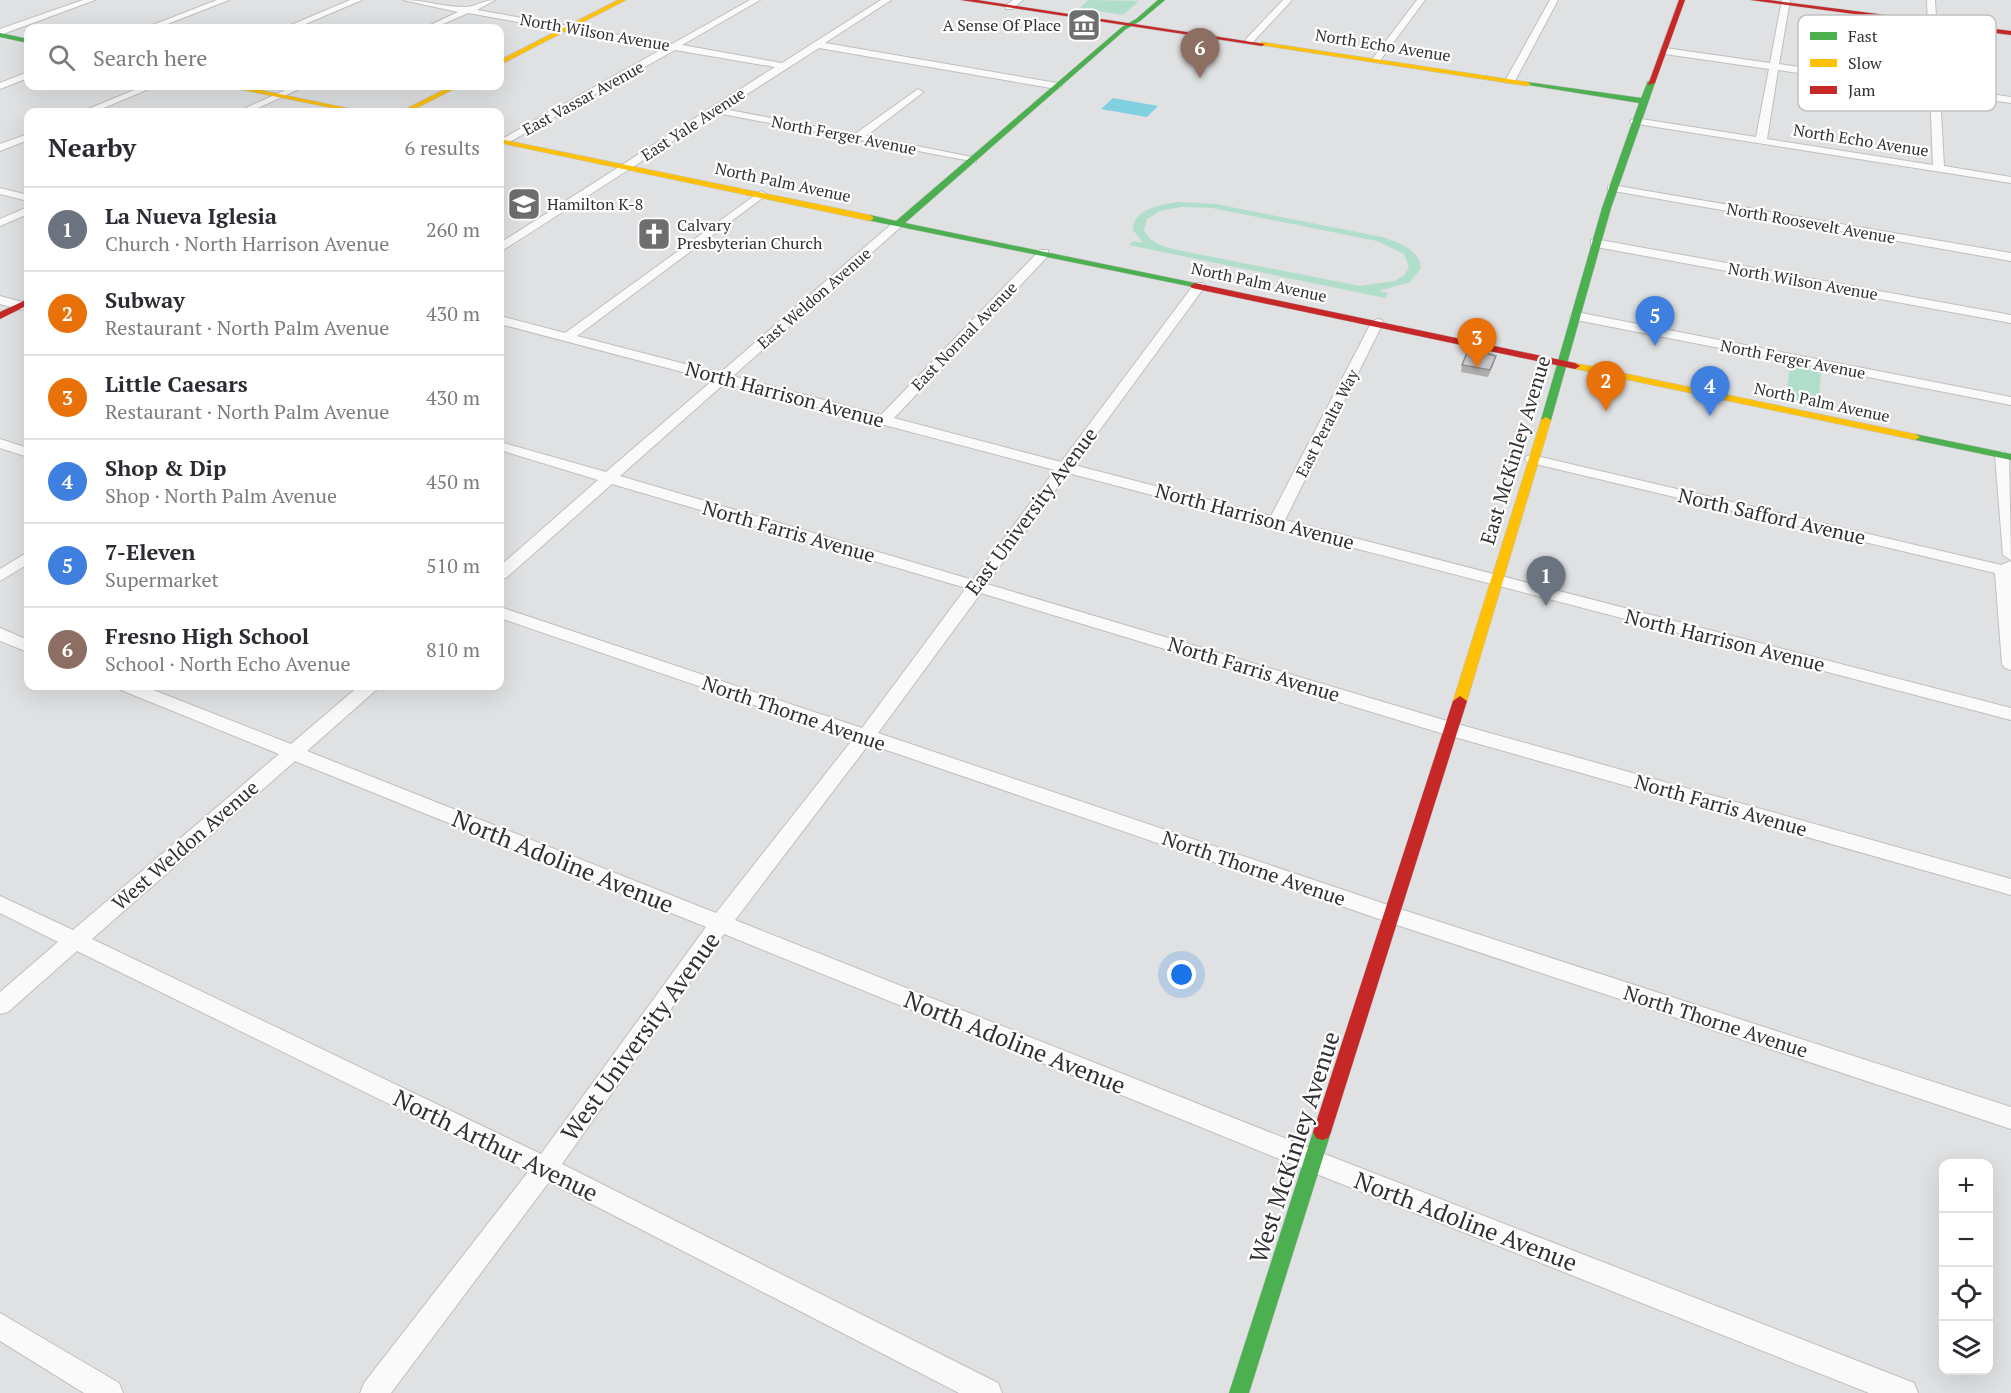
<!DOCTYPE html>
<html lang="en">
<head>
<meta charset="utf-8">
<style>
  body { margin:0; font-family:"PT Serif",serif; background:#f2f2f3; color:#2b2b33 }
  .controls { position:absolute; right:18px; bottom:18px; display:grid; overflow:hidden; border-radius:12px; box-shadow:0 6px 24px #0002 }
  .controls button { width:54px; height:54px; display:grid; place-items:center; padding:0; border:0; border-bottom:2px solid #e1e1e2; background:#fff; color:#2b2b33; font:30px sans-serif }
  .you { position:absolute; left:1182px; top:975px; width:21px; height:21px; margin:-15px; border:4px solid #fff; border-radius:50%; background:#1a73e8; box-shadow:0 0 0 9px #1a73e833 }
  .badge { display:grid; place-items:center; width:39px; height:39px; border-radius:50%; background:#ea580c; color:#fff; font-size:20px; font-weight:700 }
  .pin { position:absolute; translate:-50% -50px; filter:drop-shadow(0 2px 3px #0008) }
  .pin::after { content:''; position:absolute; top:32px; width:21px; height:18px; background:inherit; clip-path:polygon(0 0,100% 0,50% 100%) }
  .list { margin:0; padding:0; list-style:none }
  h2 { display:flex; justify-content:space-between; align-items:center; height:78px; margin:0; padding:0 24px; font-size:26px }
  h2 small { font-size:20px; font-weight:400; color:#7c7c81 }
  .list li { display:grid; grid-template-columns:39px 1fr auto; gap:18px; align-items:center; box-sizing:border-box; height:84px; padding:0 24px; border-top:2px solid #e1e1e2 }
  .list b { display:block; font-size:22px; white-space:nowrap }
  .list p { margin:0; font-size:20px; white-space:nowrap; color:#7c7c81 }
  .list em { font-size:20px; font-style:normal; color:#7c7c81 }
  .icon { flex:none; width:33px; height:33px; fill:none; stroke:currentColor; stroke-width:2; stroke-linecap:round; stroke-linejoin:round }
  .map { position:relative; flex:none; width:2011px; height:1393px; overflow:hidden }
  .search { position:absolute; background:#fff; box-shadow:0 6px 24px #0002; left:24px; top:24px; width:480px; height:66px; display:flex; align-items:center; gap:15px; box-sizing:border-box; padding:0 21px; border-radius:12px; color:#7c7c81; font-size:22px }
  .panel { position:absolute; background:#fff; box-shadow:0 6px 24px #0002; left:24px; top:108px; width:480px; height:582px; border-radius:12px }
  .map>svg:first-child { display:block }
  .green { fill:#b1deca; fill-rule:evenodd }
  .water { fill:#81d0e0 }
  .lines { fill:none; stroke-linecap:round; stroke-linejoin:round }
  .street-casing { stroke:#bdbfc0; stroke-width:2 }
  .fast-casing { stroke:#bdbfc0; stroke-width:1 }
  .slow-casing { stroke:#bdbfc0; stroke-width:1 }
  .jam-casing { stroke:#bdbfc0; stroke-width:1 }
  .street { fill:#fafafb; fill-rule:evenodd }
  .fast { fill:#4caf50; fill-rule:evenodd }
  .slow { fill:#ffc107; fill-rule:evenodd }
  .jam { fill:#c62828; fill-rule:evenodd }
  .wall { fill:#aeaeaf }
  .building { fill:#cacacc; stroke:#8d8d8f; stroke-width:1.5 }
  .labels { text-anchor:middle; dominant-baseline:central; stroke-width:4.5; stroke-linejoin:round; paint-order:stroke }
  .far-poi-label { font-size:16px; fill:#303032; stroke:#fff; text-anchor:start }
  .far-street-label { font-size:16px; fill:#303032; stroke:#fff }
  .street-label { font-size:20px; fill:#303032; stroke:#fff }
  .near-street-label { font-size:24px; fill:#303032; stroke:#fff }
  .key { fill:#fff; stroke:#c1c1c2; stroke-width:1.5 }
  .key-label { font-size:16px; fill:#303032 }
</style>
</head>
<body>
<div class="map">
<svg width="2011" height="1393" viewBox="0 0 2011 1393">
  <rect width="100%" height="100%" fill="#dfe1e3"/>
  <path class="green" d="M1088,0l51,1 -16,14 -43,-7z
    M1178,202l38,2 166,33c16,5 37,12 39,31l-11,14 -31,9 9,2 -3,5 -256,-53 4,-4 10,2 -10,-13c1,-22 28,-25 45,-28zM1181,207l31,1 165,33 27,13 5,13 -4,8 -11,6 -34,5 -183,-36c-13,-3 -27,-7 -33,-20l3,-11 13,-8z
    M1790,365l31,6 -3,36 -32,-7z"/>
  <path class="water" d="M1113,98l45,8 -11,11 -46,-8z"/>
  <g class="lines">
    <defs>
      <path id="street" d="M83,0h12l-95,35v-6z
        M217,0h12l-72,28h-12z
        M350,0h12l-66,28h-12z
        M403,0c21,0 40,7 61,7 9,1 19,-7 31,-7l-18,10 195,34 78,-44h10l-78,45 100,18 99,-63h10l-66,43 232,40 5,3 -5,3 -238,-41 -95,61 131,25 63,-45 5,3 -2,2 -55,42 106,21 4,1v4l-259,-49 -217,139v-9l275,-176 -100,-17 -171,95 -4,-1v-4l164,-92 -196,-35 -34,15h-10l34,-16z
        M1013,0h10l-11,9h-6v-4z
        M1283,0h9l-40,43h-6v-4z
        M1417,0h8l-46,62h-6v-4z
        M1550,0h8l-43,81 -8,2 -2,-2z
        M1782,0h8l-11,64 151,22 -3,-86h8l5,87 71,10v6l-71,-10 4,73 67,11v6l-380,-60 -1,-2 5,-3 121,19 13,-68 -104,-15 -5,-3 5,-3 105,15zM1778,70l152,22 3,73 -166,-26z
        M28,72v6l-28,11v-6z
        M144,86h12l-62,26h-13z
        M294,86h12l-57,26h-12z
        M28,134v6l-28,11v-7z
        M1612,185l399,68v8l-403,-71v-4z
        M0,188l28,7v6l-28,-7z
        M761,191l6,3 -2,2 -188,140 143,37 175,-152h8v4l-170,151 148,39 159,-165h8v6l-154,162 167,44 134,-179h8l2,3 -2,3 -129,176 197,51 100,-193 6,-4 5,1 1,3 -98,197 726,188v12l-943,-247 -81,111 467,139 557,156v16l-567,-161 -463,-141 -103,140 519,175 614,199v22l-626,-208 -516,-177 -134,176 587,233 582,226 10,4 4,10h-49l-565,-224 -580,-235 -162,230 436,219 4,10h-43l-410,-211 -158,211h-31l4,-10 164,-211 -451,-221 -69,61 -8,2v-22l58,-50 -58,-29v-17l73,34 206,-176 -158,-64 -3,-4h25l148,58 68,-58h20l-3,4 -69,61 409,162 137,-174 -353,-121v-11l362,121 104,-140 -354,-104 -106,94 -6,1v-13l98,-86 -98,-30v-8l106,30 107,-92 -213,-56v-8l65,17zM725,383l330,87 -82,110 -353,-104zM295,761l411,166 -165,227 -449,-215z
        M28,207v7l-28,12v-7z
        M1595,239l416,76v8l-420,-77v-6z
        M0,296l26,7 1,3 -6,4 -21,-6z
        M1576,312l435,85v8l-440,-86 -1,-3z
        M0,439l28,9v9l-28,-9z
        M2002,451l7,4 2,105 -8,-5 -8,-100z
        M1532,455l469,110 10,-4v109l-6,-2 -3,-4 -7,-91 -468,-111 -2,-3 2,-3z
        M28,552v12l-28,17v-12z
        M0,628l28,12v12l-28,-11z
        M0,1313l119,70 4,10h-39l-84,-52z"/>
      <path id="fast" d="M1158,0h7l-25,21 -14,8 -221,194 290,60 5,3 -2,2 -331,-68v-4l3,-1 26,6 226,-194 14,-8z
        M0,33l28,6v4l-28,-6z
        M1648,81l7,2 -44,125 -60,212 -5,3 -4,-1 -1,-2 61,-212 37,-105 -116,-19 4,-2 114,16z
        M1915,434l96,20v6l-100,-21 -1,-2z
        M1322,1124l6,2 3,6 -82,261h-20l84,-261 3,-6z"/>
      <path id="slow" d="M618,0h8l-126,65v-5z
        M1262,42l265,40 4,2 -4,2 -267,-41z
        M230,86h11l125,26h-13l-120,-24z
        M451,86h9l-51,26h-9z
        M500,139l370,76 4,3 -4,3 -370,-78z
        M1575,363l340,71 5,3 -5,3 -344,-72 -1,-2z
        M1546,417l5,3 -84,281 -7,5 -5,-2 -2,-3 88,-281z"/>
      <path id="jam" d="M961,0h16l288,44 -3,2z
        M1679,0h6l-30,83 -7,2z
        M1751,0h18l242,31v4z
        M1195,283l380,80 5,3 -5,3 -383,-81 -2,-2z
        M28,299v6l-28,14v-7z
        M1460,696l7,5 -136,431 -3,6 -6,2 -6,-2 -3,-6 140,-431z"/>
    </defs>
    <use href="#street" class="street-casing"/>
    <use href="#fast" class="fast-casing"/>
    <use href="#slow" class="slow-casing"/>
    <use href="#jam" class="jam-casing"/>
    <use href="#street" class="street"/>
    <use href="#fast" class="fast"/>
    <use href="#slow" class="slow"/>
    <use href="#jam" class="jam"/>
  </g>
  <path class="wall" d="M1494,363l-6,14 -27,-5 1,-7z"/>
  <path class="building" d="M1469,348l27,8 -6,14 -28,-5z"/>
  <defs>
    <symbol id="museum-square" viewBox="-11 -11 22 22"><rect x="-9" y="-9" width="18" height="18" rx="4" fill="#6d6e70" stroke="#fff"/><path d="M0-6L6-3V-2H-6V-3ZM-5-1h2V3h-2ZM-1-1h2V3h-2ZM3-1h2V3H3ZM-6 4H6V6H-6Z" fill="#fff"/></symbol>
    <symbol id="school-square" viewBox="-11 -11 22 22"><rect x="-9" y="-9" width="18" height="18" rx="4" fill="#6d6e70" stroke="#fff"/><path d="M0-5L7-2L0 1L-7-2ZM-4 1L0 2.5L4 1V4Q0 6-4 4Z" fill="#fff"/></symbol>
    <symbol id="church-square" viewBox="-11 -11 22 22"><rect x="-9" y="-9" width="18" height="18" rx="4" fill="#6d6e70" stroke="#fff"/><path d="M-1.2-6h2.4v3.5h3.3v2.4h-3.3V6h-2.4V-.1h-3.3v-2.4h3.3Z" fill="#fff"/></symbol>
  </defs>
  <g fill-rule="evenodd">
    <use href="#museum-square" x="1065" y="6" width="38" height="38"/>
    <use href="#school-square" x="505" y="185" width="38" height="38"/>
    <use href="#church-square" x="635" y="215" width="38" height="38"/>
  </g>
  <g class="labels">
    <g class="far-poi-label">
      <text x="1061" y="25" text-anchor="end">A Sense Of Place</text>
      <text x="547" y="204">Hamilton K-8</text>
      <text x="677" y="225">Calvary<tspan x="677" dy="18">Presbyterian Church</tspan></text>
    </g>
    <g class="far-street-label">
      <text transform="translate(595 32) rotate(10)">North Wilson Avenue</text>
      <text transform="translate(1383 45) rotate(9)">North Echo Avenue</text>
      <text transform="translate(583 98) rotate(-29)">East Vassar Avenue</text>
      <text transform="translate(693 124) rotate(-33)">East Yale Avenue</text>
      <text transform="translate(844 135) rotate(11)">North Ferger Avenue</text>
      <text transform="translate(1861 140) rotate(9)">North Echo Avenue</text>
      <text transform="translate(783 182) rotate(12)">North Palm Avenue</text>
      <text transform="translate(1811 223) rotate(10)">North Roosevelt Avenue</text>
      <text transform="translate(1803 281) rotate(10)">North Wilson Avenue</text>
      <text transform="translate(1259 282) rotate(12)">North Palm Avenue</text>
      <text transform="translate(814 298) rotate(-41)">East Weldon Avenue</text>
      <text transform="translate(964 336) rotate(-46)">East Normal Avenue</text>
      <text transform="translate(1793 359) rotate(11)">North Ferger Avenue</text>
      <text transform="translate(1822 402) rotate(12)">North Palm Avenue</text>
      <text transform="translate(1327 423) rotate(-63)">East Peralta Way</text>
    </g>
    <g class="street-label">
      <text transform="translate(785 394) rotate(15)">North Harrison Avenue</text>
      <text transform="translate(1515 450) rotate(-73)">East McKinley Avenue</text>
      <text transform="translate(1031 511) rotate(-53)">East University Avenue</text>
      <text transform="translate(1255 516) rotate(15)">North Harrison Avenue</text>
      <text transform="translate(1772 516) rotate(13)">North Safford Avenue</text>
      <text transform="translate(789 531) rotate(16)">North Farris Avenue</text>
      <text transform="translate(1725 640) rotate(14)">North Harrison Avenue</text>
      <text transform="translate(1254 669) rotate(17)">North Farris Avenue</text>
      <text transform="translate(794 713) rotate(19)">North Thorne Avenue</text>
      <text transform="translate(1721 805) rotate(16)">North Farris Avenue</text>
      <text transform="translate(185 845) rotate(-41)">West Weldon Avenue</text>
      <text transform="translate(1254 868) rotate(19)">North Thorne Avenue</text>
      <text transform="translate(1716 1021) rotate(18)">North Thorne Avenue</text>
    </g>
    <g class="near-street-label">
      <text transform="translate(563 861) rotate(22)">North Adoline Avenue</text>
      <text transform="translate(640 1036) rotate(-54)">West University Avenue</text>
      <text transform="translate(1015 1042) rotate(22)">North Adoline Avenue</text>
      <text transform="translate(496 1145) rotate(26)">North Arthur Avenue</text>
      <text transform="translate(1294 1147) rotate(-72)">West McKinley Avenue</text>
      <text transform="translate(1466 1221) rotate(21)">North Adoline Avenue</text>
    </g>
  </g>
  <rect x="1798" y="15" width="198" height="96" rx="9" class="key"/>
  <rect x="1810" y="32" width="27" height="8" fill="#4caf50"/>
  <rect x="1810" y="59" width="27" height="8" fill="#ffc107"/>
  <rect x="1810" y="86" width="27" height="8" fill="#c62828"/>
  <g class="key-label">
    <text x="1848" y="42">Fast</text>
    <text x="1848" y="69">Slow</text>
    <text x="1848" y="96">Jam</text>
  </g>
</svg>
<div class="controls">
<button>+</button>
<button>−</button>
<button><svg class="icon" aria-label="locate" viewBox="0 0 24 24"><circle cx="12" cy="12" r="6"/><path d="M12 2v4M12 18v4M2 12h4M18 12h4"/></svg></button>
<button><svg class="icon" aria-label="layers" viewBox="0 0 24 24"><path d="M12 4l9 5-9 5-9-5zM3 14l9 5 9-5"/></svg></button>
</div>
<div class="you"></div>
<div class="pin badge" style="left:1546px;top:606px;background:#6b7280">1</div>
<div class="pin badge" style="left:1606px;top:411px;background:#e8710a">2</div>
<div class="pin badge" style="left:1477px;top:368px;background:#e8710a">3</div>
<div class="pin badge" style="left:1710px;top:416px;background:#3f7fe0">4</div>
<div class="pin badge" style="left:1655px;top:346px;background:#3f7fe0">5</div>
<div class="pin badge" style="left:1200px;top:78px;background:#8d6e63">6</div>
<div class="search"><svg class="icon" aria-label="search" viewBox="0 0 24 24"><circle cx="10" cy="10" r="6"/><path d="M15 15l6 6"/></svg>Search here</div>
<section class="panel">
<h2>Nearby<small>6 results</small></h2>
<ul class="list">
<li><span class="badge" style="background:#6b7280">1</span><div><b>La Nueva Iglesia</b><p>Church · North Harrison Avenue</p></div><em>260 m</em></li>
<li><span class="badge" style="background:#e8710a">2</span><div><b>Subway</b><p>Restaurant · North Palm Avenue</p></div><em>430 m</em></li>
<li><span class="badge" style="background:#e8710a">3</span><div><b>Little Caesars</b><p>Restaurant · North Palm Avenue</p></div><em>430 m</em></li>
<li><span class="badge" style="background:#3f7fe0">4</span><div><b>Shop &amp; Dip</b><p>Shop · North Palm Avenue</p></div><em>450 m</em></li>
<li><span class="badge" style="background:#3f7fe0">5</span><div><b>7-Eleven</b><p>Supermarket</p></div><em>510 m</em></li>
<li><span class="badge" style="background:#8d6e63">6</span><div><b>Fresno High School</b><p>School · North Echo Avenue</p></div><em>810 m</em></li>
</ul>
</section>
</div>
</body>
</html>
